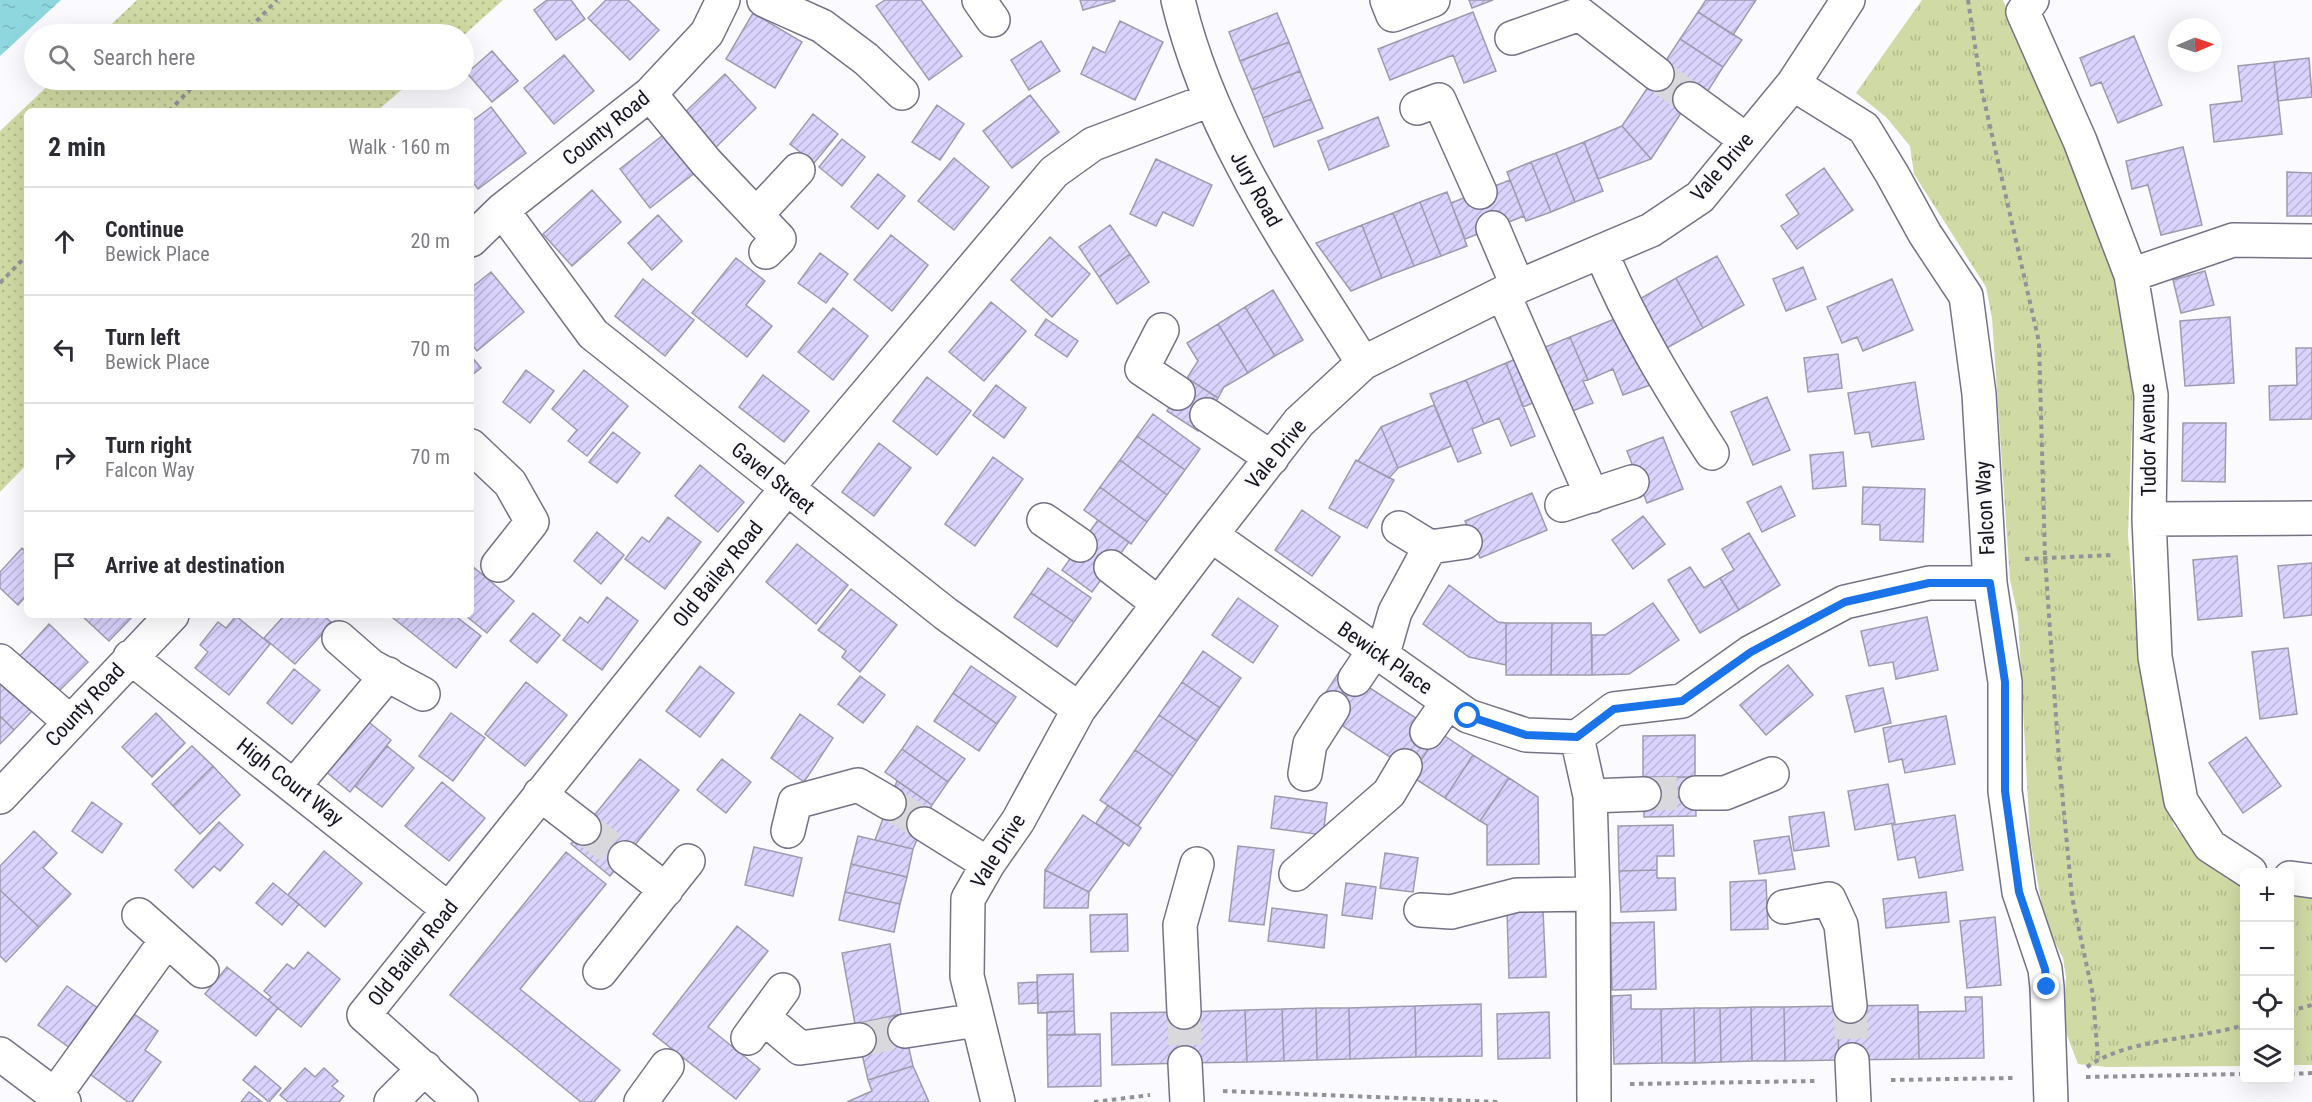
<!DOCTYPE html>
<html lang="en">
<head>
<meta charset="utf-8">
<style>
  body { margin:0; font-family:"Roboto Condensed",sans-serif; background:#f7f7f7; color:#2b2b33 }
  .controls { position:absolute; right:18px; bottom:18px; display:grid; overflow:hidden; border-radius:9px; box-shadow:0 6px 24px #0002 }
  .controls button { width:54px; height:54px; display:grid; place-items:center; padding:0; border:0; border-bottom:2px solid #e1e1e2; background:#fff; color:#2b2b33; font:30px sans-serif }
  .compass { position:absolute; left:2168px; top:18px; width:54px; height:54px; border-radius:50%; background:#fff; box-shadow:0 6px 24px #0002; rotate:88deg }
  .stop { position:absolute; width:18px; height:18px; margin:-14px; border:4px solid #1a73e8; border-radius:50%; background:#fff }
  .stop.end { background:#1a73e8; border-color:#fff; box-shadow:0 2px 6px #0008 }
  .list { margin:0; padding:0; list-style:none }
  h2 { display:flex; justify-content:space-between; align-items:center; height:78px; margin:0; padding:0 24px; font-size:26px }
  h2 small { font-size:20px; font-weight:400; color:#7c7c81 }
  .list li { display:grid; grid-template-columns:39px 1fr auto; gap:18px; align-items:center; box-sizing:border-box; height:108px; padding:0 24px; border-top:2px solid #e1e1e2 }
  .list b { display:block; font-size:22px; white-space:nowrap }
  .list p { margin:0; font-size:20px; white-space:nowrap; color:#7c7c81 }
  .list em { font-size:20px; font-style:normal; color:#7c7c81 }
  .icon { flex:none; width:33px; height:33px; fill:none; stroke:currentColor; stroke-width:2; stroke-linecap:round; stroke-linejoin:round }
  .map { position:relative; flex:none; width:2312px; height:1102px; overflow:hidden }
  .search { position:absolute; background:#fff; box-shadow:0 6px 24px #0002; left:24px; top:24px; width:450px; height:66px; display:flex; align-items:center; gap:15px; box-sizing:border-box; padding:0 21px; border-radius:33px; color:#7c7c81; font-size:22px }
  .panel { position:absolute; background:#fff; box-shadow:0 6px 24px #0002; left:24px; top:108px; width:450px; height:510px; border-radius:9px }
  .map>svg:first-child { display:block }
  .grass { fill:url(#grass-dots) }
  .park { fill:url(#park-tufts) }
  .water { fill:url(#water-ripples) }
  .building { fill:url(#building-hatch); stroke:#9e9bae; stroke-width:1.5 }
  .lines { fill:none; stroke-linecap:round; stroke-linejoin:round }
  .minor-tunnel { stroke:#d9d8dc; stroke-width:33; stroke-dasharray:33 16; stroke-linecap:butt }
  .minor-casing { stroke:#757285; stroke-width:36 }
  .path { stroke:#939298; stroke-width:4; stroke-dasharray:4.5 4.5; stroke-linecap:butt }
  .minor { stroke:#fff; stroke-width:33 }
  .route { stroke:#1a73e8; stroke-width:8 }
  .labels { text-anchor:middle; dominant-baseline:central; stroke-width:5; stroke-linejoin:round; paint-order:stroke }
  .street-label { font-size:21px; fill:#16151c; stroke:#fbfafe }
</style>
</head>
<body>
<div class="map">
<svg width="2312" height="1102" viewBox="0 0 2312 1102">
  <defs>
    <pattern id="grass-dots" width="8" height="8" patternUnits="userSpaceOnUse" patternTransform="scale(1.5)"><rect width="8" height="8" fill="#d0daa4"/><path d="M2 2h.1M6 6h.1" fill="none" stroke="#b2ba8d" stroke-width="1.8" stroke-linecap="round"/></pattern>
    <pattern id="park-tufts" width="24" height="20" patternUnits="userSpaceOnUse" patternTransform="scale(1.5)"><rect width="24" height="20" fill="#d0daa4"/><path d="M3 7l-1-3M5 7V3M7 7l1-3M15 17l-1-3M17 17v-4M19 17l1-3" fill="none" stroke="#b2ba8d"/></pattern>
    <pattern id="water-ripples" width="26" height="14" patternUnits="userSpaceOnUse" patternTransform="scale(1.5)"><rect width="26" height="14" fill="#8fd7de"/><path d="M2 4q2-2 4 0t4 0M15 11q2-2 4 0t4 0" fill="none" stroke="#7bb8be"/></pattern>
    <pattern id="building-hatch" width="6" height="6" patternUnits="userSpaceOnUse" patternTransform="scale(1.5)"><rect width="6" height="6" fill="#dad3fd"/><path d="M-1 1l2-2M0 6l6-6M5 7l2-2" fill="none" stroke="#bab4d8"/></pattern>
  </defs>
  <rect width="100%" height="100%" fill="#fbfafe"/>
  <path class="grass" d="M137,0h366l-39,35 -363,-1z
    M54,80h359l-36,31h-350v353l-27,28v-361z"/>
  <path class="park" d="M1922,0h81l50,116 47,118 20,61 14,69 -6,171 5,59 29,194 12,38 24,29 29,24 17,6v181l-137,1 -29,-3 -11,-29 -3,-21 2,-37 -3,-19 -18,-35 -15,-84 -12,-223 -8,-36 -18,-262 -6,-31 -72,-113 -4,-28 -24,-29 -30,-24z
    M2290,896l22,2v167h-22z"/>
  <path class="water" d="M0,0h61l-61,56z"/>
  <path class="building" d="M547,0h24l14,19 -29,21 -22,-30z
    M606,0h22l31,30 -29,30 -42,-42z
    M885,0h36l41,56 -33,24 -53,-74z
    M1080,0h35v1l-32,9z
    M1469,0h24l-21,8z
    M1706,0h50l-23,35 -35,-23z
    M1473,12l23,59 -32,12 -11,-28 -63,25 -12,-31z
    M1698,12l44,28 -19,27 -43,-28z
    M753,13l49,29 -27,46 -49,-29z
    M1277,13l12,29 -49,19 -11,-29z
    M1120,21l43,21 -28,58 -54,-26 12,-27 12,6z
    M2134,36l28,69 -44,18 -17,-41 -10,4 -11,-28z
    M1680,39l43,28 -17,27 -43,-29z
    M1041,41l19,30 -31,19 -18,-30z
    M1289,42l11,29 -48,19 -12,-29z
    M492,51l26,30 -26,21 -25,-29z
    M564,55l30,36 -40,33 -30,-36z
    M2309,58l3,39 -34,4 -4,-39z
    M2274,62l8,72 -68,8 -4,-37 32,-4 -4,-35z
    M1663,65l35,23 -13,19 -35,-23z
    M1300,71l11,28 -48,19 -11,-28z
    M725,74l31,34 -44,43 -31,-35z
    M1650,84l35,23 -34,52 -29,-33z
    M1030,95l29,37 -47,36 -29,-37z
    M1311,99l12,29 -49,19 -11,-29z
    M937,105l27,19 -24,36 -28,-18z
    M491,107l35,46 -48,36 -7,-9v-58z
    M813,114l25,20 -24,29 -24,-19z
    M1378,117l11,29 -60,24 -11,-29z
    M1622,126l29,33 -53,20 -14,-37z
    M667,132l30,39 -47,37 -30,-39z
    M842,139l23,18 -23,29 -23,-19z
    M1584,142l19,49 -28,11 -19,-49z
    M2183,147l19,78 -41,10 -13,-50 -16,4 -6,-28z
    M1556,153l19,49 -24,10 -20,-50z
    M954,158l35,29 -35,43 -36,-29z
    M1156,159l56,26 -19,41 -30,-14 -7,14 -26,-12z
    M1531,162l20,50 -25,9 -19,-49z
    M1824,168l29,42 -56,39 -16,-23 18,-12 -13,-19z
    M2287,172l25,1v43h-25z
    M878,174l27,22 -27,33 -27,-22z
    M1510,180l14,36 -59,23 -14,-36z
    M592,190l29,32 -49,44 -29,-32z
    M1447,192l20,54 -26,10 -21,-54z
    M1420,202l21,54 -27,10 -21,-53z
    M1393,213l21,53 -32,12 -20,-53z
    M658,215l24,26 -30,29 -24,-27z
    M1110,225l20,29 -31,23 -20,-30z
    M1362,225l20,53 -31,13 -35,-48z
    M891,235l37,30 -36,46 -38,-31z
    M1050,237l40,37 -38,43 -41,-37z
    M820,253l28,21 -22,29 -28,-20z
    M1130,254l19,28 -32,22 -18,-27z
    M1717,256l27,49 -41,23 -27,-50z
    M736,258l29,23 -19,24 26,21 -25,31 -55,-44z
    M1803,267l13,32 -30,12 -13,-32z
    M2205,271l9,34 -33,8 -8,-33z
    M491,272l33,40 -47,39 -6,-8v-55z
    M1676,278l27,50 -38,21 -27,-49z
    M643,279l51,41 -29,36 -50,-40z
    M1892,279l21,51 -50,21 -6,-14 -15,6 -15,-36z
    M1273,290l30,50 -28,16 -30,-49z
    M991,302l35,29 -42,50 -35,-29z
    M1245,307l30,49 -27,17 -30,-49z
    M833,308l35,28 -35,44 -35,-28z
    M1622,316l28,69 -27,10 -10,-26 -25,11 -18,-43z
    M2230,317l4,66 -49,3 -5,-65z
    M1046,319l32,22 -11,16 -32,-22z
    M1218,324l30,49 -24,14 -6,11 -31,-20 11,-17 -11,-18z
    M1570,337l18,43 -5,1 10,22 -26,10 -9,-21 -35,15 -17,-44z
    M2296,348h16v71l-42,1 -1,-34 28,-1z
    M1838,354l4,34 -34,4 -4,-34z
    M471,356l10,12 -10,8z
    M1506,363l29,73 -24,10 -12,-28 -15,6 -18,-44z
    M526,370l28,21 -24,32 -27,-21z
    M584,370l44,36 -41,50 -19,-15 9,-11 -25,-21z
    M763,375l46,36 -25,31 -45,-35z
    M927,377l44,34 -34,44 -44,-34z
    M1187,378l31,20 -20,33 -31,-20z
    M1466,380l18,44 -12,5 9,24 -23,9 -28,-68z
    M1915,382l9,57 -52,8 -3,-15 -14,2 -7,-41z
    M996,385l30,23 -22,30 -31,-23z
    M1767,397l23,53 -37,15 -22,-53z
    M1434,405l17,41 -53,22 -17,-41z
    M1153,414l47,35 -15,21 -48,-34z
    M2183,423h43l-1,59 -43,-1z
    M1381,427l17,41 -9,10 -31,-17z
    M613,432l27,21 -23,30 -28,-21z
    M1137,436l48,34 -18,25 -47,-35z
    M1663,437l20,52 -36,14 -20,-52z
    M879,443l32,25 -37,48 -32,-24z
    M1843,452l3,34 -33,3 -3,-34z
    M993,457l30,22 -48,67 -30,-22z
    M1120,460l47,35 -20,27 -47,-35z
    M1356,460l38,20 -27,48 -38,-20z
    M700,465l44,37 -26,30 -43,-36z
    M1781,486l14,30 -33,16 -15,-30z
    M1100,487l47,35 -16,22 -47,-34z
    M1863,487l62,2 -2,53 -43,-2v-15l-18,-1z
    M1532,493l15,37 -67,28 -15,-37z
    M1302,510l38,27 -28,39 -37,-26z
    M1643,516l22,28 -32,25 -21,-29z
    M668,517l33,25 -36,47 -40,-30 17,-22 7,5z
    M1098,520l31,22 -37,50 -30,-22z
    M597,532l27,23 -23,29 -27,-23z
    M1749,533l31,52 -41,25 -19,-32 14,-8 -12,-21z
    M797,544l51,41 -32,39 -50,-42z
    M22,548l5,5v42l-9,10 -18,-17v-16z
    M2237,556l5,60 -44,4 -5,-60z
    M2312,563v52l-28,3 -6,-52z
    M471,565l43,36 -27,32 -22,-18h6z
    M1690,567l14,21 16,-10 19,32 -39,23 -32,-53z
    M1048,568l43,30 -17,24 -43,-29z
    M1449,585l49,37 8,1v42l-37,-8 -46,-33z
    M851,589l46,36 -37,47 -18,-15 4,-6 -28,-21z
    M1031,593l43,29 -17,25 -43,-30z
    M607,597l31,24 -36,49 -39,-30 17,-23 8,6z
    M1238,598l40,28 -25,37 -41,-28z
    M1653,603l26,37 -50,34 -37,1v-40h13z
    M533,613l27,22 -23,28 -27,-22z
    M81,615h53l-25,26z
    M285,615h38l9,8 -37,41 -31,-26z
    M396,615h58l27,21 -25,32 -63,-50z
    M236,616l34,28 -41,51 -34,-27 13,-16 -8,-7 18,-23 8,6z
    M1927,617l11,53 -42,9 -3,-17 -24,4 -8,-35z
    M1506,623h46l-1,52h-45z
    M1552,623h39l1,52h-41z
    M49,624l39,38 -33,33 -38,-36z
    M2288,648l9,66 -37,5 -8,-67z
    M1203,651l38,27 -21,30 -38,-26z
    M1788,665l25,30 -47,40 -26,-30z
    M700,666l34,27 -34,44 -34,-26z
    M971,666l45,31 -19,27 -44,-31z
    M294,669l26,21 -28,34 -25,-21z
    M1341,669l78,51 17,18 -23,34 -72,-47 -20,-25z
    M860,676l25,19 -22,28 -25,-19z
    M0,678l33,32 -19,20 -14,-14z
    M526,682l41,33 -42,51 -40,-32z
    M1182,682l38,26 -23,33 -38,-26z
    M1883,688l8,35 -36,9 -9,-36z
    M953,693l44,31 -18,27 -45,-30z
    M156,713l29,30 -33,34 -30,-30z
    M451,713l34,25 -32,43 -34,-25z
    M800,714l33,24 -29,44 -33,-24z
    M1159,715l38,26 -24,35 -38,-26z
    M0,716l14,14 -14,14z
    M1946,716l9,48 -50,9 -3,-14 -13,3 -6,-34z
    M365,719l26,21 -41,52 -26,-22z
    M917,726l48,33 -17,23 -46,-33z
    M1439,732l34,23 -28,43 -34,-22z
    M1695,735v42h-52v-41z
    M2246,737l35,49 -38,27 -34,-50z
    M192,746l21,20 -40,40 -21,-22z
    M387,746l27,22 -32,39 -27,-21z
    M902,749l46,33 -16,23 -47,-33z
    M1135,750l38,26 -35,50 -38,-26z
    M1473,755l36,23 -29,43 -35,-23z
    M640,759l39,31 -69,86 -39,-32z
    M722,759l29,23 -25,31 -29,-23z
    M213,766l27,29 -40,39 -27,-28z
    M1643,777h52l1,39 -52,1z
    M1509,778l29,19 1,67 -52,1v-40l-7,-4z
    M897,781l35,24 -19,44 -38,-9z
    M442,782l43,36 -36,43 -44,-35z
    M1888,784l7,39 -40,7 -7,-39z
    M1275,796l52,7 -4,32 -52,-7z
    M92,802l30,22 -20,29 -30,-22z
    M1108,805l33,23 -12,18 -33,-23z
    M1824,812l5,34 -35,5 -5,-34z
    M1083,815l41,28 -35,49 -44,-22z
    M1955,815l8,55 -44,8 -4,-21 -17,3 -6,-35z
    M219,822l24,23 -23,26 -6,-5 -21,22 -18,-18z
    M1673,825l1,31h-17v14l-38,1 -1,-45z
    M34,831l23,22 -14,15 28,26 -32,33 -39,-37v-24z
    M858,836l55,13 -6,28 -56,-13z
    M1789,836l6,33 -36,5 -5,-33z
    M1238,846l36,4 -10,75 -35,-4z
    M754,847l48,11 -9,38 -48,-11z
    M324,851l38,32 -37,44 -37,-32z
    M566,852l40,32 -86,105 100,81 -26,32h-13l-131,-107z
    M1385,853l33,5 -5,34 -33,-4z
    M851,864l56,13 -7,27 -55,-12z
    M1045,870l44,22 -1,16h-44z
    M1657,870v8h18l1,32 -55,2 -2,-41z
    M1766,880l2,49 -37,1 -1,-48z
    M273,883l26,21 -17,21 -26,-22z
    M1346,883l30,4 -4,32 -30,-4z
    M0,890l39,37 -33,35 -6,-6z
    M845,892l55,12 -6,28 -55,-12z
    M1946,892l3,30 -63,6 -3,-29z
    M1272,908l55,7 -3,33 -56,-7z
    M1543,910l3,67 -37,1 -2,-67z
    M1127,914l1,37 -37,1 -1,-37z
    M1995,917l6,68 -34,3 -7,-67z
    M1654,922l2,67 -44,1 -2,-67z
    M737,926l31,25 -60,76 52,42 -24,30 -83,-65z
    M890,944l11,70 -46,10 -13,-71z
    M308,952l32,27 -39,48 -33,-27 3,-3 -7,-6 23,-27 7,5z
    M227,967l51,41 -22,28 -51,-42z
    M1073,974l1,37 -36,2 -1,-38z
    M1037,982l1,21 -19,1 -1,-21z
    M67,986l39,28 -29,39 -39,-28z
    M1631,995v14h30l1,54 -48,1 -2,-68z
    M1965,997h17l2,61 -65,1 -1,-47 48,-1z
    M1481,1004l1,52 -66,1 -1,-51z
    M1918,1005l1,54 -80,1 -2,-54z
    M1415,1006l1,51 -66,2 -1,-51z
    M1837,1006l2,54 -54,1 -1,-54z
    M1751,1007l1,54 -31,1 -1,-54z
    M1751,1007h33l1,54h-33z
    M1316,1008l1,52 -33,1 -2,-52z
    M1316,1008h33l1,51 -33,1z
    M1694,1008h26l1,54 -26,1z
    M1694,1008l1,55h-33l-1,-54z
    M127,1009l31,22 -13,19 16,12 -29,40h-4l-45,-33z
    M1282,1009l2,52 -37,1 -2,-52z
    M1245,1010l2,52 -62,1 -1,-51z
    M1074,1011l1,24h-28v-23z
    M1184,1012l1,51 -73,2 -1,-52z
    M1549,1012l1,46 -52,1 -1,-45z
    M901,1014l12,52 -45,14 -13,-56z
    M1100,1034l1,52 -53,1 -1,-52z
    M255,1066l26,22 -12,14 -26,-22z
    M913,1066l16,36h-82l25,-11 -4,-11z
    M305,1068l10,9 9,-9 14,13 -6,5 12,10 -5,6h-51l-8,-7z
    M249,1092l13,10h-21z"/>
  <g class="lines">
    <path class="minor-tunnel" d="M1657,74l33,25
      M1644,794l52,-1
      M889,803l35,21
      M584,828l41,30
      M1850,1006l2,54
      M1184,1012l1,51
      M859,1040l46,-9"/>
    <defs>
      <path id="minor" d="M764,0l58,26 44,33 36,34
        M979,0l14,20
        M1178,0c32,135 112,247 185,363
        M1387,0l6,15 40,-15
        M2032,0l-9,12 57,129 51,134 20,120 -2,124 6,138 26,144 29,45 40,26
        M1512,38l68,-24 77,60
        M1793,84l71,44 28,46 33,60 41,62 13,98 11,189 15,99v109l14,101 26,77 2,18 4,115
        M650,94l56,68 73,77 -13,13
        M1690,99l56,41
        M1417,108l22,-8 41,92
        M502,210l91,124 353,280 133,95
        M756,215l42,-45
        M1493,228l25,59
        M471,240l31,-30 148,-116 57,-61 16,-33
        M1601,252c30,72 69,136 111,201
        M2131,275l102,-35 79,1
        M1503,293l89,203
        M1162,330l-20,39 36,24
        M1207,415l65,43
        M471,446l39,37 22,39 -34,43
        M1562,505l70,-23
        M2149,519l163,-1
        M1044,520l36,25
        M1399,528l31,19 35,-5
        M1211,535l257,181 58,19 51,2 37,-28 68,-8 69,-49 94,-50 84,-19h61
        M1111,567l48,37
        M339,638l32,28 52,28
        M130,657l318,252
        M1382,657l13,-45 35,-65
        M0,661l70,61
        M1355,679l19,-28
        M1427,732l21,-30
        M1577,737l13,59 3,98 1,208
        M1305,774l5,-30 23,-36
        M294,786l94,-112
        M1696,793h29l47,-19
        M540,794l44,34
        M1590,796l54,-2
        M0,797l172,-182
        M924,824l64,40
        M788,831l7,-29 63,-17 31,18
        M625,858l41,32
        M1296,874l93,-81 16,-27
        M2290,878l22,3
        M1784,907l45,-8 12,26 9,81
        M1421,910l30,2 66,-17 76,-1
        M139,915l63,56
        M600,972l88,-111
        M1184,1012l-4,-87 17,-61
        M764,1018l36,30 59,-8
        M905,1031l72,-11
        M748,1038l35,-48
        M0,1054l64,48
        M1852,1060l2,42
        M1185,1063l2,39
        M55,1095l111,-154
        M391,1102l34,-34
        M461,1102l-97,-87 422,-526 268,-317 39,-28 117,-44
        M641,1102l26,-36
        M998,1102l-31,-126 1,-77 20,-35 30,-43 61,-112 132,-174 88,-113 64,-59 140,-70 148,-63 49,-33 93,-113 55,-84"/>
    </defs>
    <use href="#minor" class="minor-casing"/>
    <path class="path" d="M1968,0l14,91 57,251 6,216 14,202 13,137 21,98 5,64
      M244,34l33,-34
      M169,111l30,-31
      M0,283l27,-28
      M2025,559l89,-4
      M2290,1011l22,-6
      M2087,1067c41,-29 109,-27 157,-42
      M2290,1074l22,-1
      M2086,1077l158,-3
      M1891,1080l122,-2
      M1630,1084l185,-3
      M1223,1091l276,11
      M1094,1102l56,-7"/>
    <use href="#minor" class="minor"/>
  </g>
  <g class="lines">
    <path class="route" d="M1468,716l58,19 51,2 37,-28 68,-8 69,-49 94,-50 84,-19h61l15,99v109l14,101 26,77 2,18"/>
  </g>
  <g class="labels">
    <g class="street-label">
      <text transform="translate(606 128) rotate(-39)">County Road</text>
      <text transform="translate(1722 167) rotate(-49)">Vale Drive</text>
      <text transform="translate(1256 189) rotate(61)">Jury Road</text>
      <text transform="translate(2148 440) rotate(-91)">Tudor Avenue</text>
      <text transform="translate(1276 454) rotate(-51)">Vale Drive</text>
      <text transform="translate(773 478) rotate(39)">Gavel Street</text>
      <text transform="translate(1985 508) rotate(-93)">Falcon Way</text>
      <text transform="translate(718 574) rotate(-51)">Old Bailey Road</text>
      <text transform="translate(1385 658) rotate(35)">Bewick Place</text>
      <text transform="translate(85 705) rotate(-47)">County Road</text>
      <text transform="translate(290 782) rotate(38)">High Court Way</text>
      <text transform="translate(998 851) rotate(-58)">Vale Drive</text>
      <text transform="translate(413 953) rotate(-51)">Old Bailey Road</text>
    </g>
  </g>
</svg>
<div class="controls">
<button>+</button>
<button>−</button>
<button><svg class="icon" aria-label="locate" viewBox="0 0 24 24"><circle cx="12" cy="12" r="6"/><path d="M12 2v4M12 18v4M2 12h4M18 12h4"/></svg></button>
<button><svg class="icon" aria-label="layers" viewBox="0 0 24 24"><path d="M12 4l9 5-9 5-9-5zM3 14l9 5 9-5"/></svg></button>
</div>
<svg class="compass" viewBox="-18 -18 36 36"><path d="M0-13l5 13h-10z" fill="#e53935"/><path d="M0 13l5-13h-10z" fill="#7c7c81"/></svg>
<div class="stop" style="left:1468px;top:716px"></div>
<div class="stop end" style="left:2047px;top:987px"></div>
<div class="search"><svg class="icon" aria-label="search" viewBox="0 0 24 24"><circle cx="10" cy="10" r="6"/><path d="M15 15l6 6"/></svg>Search here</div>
<section class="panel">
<h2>2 min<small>Walk · 160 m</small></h2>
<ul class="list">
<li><svg class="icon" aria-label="ahead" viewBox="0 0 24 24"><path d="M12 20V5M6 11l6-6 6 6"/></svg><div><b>Continue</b><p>Bewick Place</p></div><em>20 m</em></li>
<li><svg class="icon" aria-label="left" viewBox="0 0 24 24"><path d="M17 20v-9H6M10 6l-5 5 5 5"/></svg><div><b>Turn left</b><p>Bewick Place</p></div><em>70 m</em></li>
<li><svg class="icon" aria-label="right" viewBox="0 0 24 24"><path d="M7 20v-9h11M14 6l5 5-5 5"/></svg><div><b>Turn right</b><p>Falcon Way</p></div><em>70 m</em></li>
<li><svg class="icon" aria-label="arrive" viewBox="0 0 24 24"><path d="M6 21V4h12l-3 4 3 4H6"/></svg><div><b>Arrive at destination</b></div></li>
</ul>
</section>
</div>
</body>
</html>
